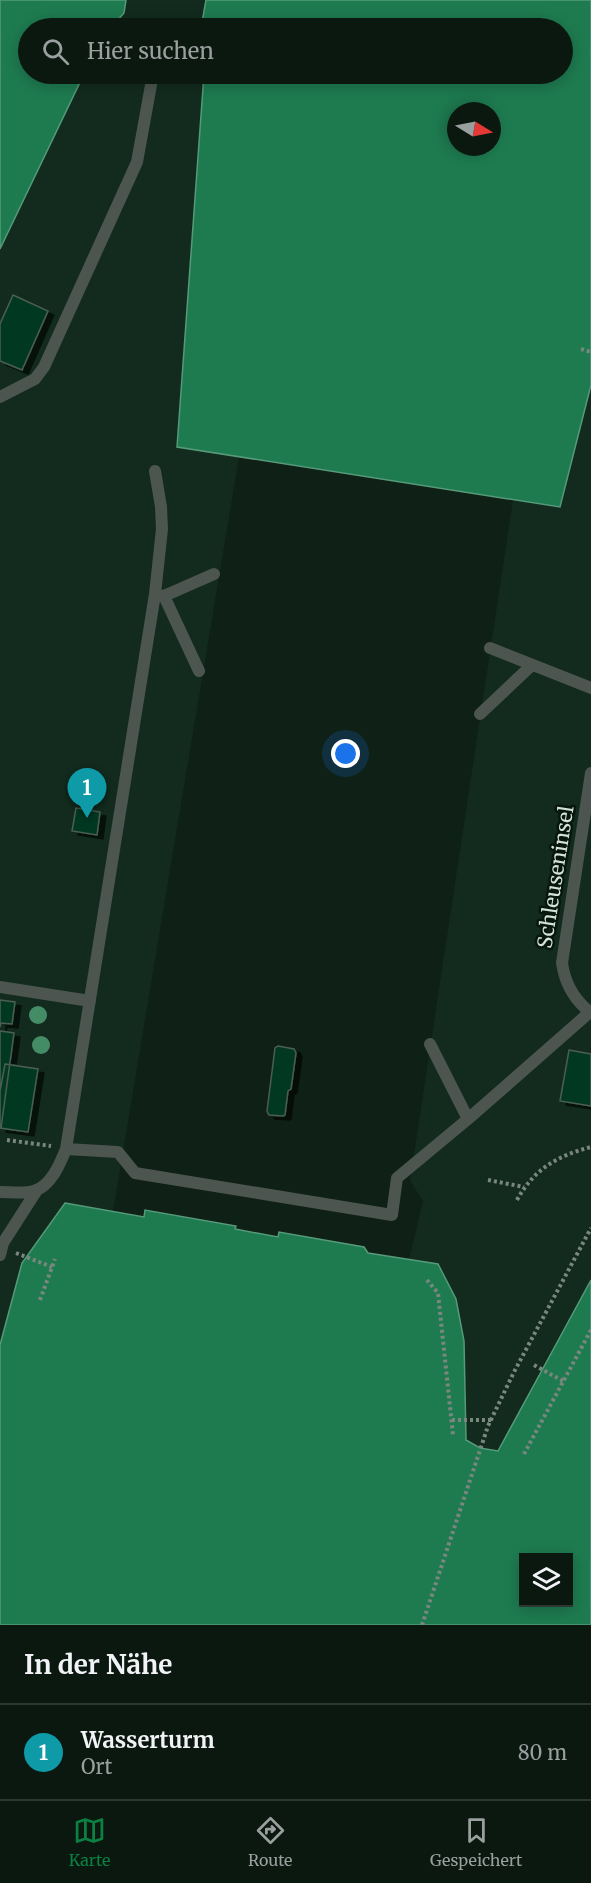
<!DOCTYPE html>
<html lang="de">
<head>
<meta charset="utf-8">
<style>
  body { margin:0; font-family:Merriweather,serif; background:#19251e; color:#f1f3f6 }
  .controls { position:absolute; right:18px; bottom:18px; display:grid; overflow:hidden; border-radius:0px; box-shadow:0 3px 15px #0003 }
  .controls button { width:54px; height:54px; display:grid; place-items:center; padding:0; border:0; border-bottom:2px solid #2b3730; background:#0b1810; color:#f1f3f6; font:30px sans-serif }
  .compass { position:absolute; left:447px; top:102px; width:54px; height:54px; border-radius:50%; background:#0b1810; box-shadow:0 3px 15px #0003; rotate:100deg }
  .you { position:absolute; left:346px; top:754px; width:21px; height:21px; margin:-15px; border:4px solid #fff; border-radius:50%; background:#1a73e8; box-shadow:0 0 0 9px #1a73e833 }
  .badge { display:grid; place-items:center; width:39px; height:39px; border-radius:50%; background:#0b8043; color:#fff; font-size:20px; font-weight:700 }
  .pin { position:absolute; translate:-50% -50px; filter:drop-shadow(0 2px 3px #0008) }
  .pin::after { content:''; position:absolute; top:32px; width:21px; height:18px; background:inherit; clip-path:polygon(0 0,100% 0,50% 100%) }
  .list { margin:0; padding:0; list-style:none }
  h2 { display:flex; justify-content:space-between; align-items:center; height:78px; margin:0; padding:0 24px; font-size:26px }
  h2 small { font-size:20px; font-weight:400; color:#9aa09f }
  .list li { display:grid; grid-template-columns:39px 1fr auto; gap:18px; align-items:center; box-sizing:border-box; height:96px; padding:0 24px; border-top:2px solid #2b3730 }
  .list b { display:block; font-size:22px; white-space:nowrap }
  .list p { margin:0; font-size:20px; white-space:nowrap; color:#9aa09f }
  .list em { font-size:20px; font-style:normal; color:#9aa09f }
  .icon { flex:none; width:33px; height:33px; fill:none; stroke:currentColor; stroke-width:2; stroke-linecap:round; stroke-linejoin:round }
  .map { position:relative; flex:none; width:591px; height:1625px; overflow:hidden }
  .search { position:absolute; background:#0b1810; box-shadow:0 3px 15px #0003; left:18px; right:18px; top:18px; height:66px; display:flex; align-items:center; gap:15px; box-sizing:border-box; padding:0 21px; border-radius:33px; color:#9aa09f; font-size:22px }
  .sheet { height:174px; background:#0b1810 }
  nav { display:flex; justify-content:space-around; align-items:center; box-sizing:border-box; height:84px; border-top:2px solid #2b3730; background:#0b1810; font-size:16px; color:#9aa09f }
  nav a { display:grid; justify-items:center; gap:3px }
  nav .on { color:#0b8043 }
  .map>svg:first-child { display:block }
  .built { fill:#122b1e }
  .water { fill:#1e7b50; stroke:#559a79; stroke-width:1.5; fill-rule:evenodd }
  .building { fill:#063821; stroke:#4a5e52; stroke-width:1.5; filter:url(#shadow) }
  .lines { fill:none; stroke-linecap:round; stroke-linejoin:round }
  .path { stroke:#79877e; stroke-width:4; stroke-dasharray:3 3; stroke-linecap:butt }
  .lane { stroke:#4c554f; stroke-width:12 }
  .tree { fill:#448c65 }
  .labels { text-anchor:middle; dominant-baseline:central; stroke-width:5; stroke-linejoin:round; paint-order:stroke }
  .street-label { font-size:20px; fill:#d6e1da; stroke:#06170d }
</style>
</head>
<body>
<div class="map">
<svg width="591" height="1625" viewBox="0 0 591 1625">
  <defs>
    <filter id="shadow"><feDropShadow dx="6" dy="4" stdDeviation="0" flood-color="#0009"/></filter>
  </defs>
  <rect width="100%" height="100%" fill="#0f2016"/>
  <path class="built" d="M126,0h80l-5,28h-90l13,-15z
    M84,74h120l-27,372 62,11 -126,755 -48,-9 -43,60 -22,82v-1096z
    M591,385v895l-50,89 -43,82 -18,-3 -14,-8v-20l-57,-160 14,-59 -13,-20 103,-681 47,7z"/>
  <path class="water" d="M0,0h126l-2,13 -13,15h-83v46h56l-84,175z
    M206,0h385v385l-31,122 -383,-60 27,-373h358v-46h-361zM456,111h36v36h-36z
    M65,1203l79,14 1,-7 91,16 -1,3 43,8 1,-5 85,15 4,6 70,11 18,35 8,42 2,99 14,8 18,3 93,-171v345h-591v-280l22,-82zM524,1558h44v44h-44z"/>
  <path class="building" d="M13,295l35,16 -26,59 -22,-9v-37z
    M76,808l24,4 -3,23 -25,-4z
    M0,1000l15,2 -3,22 -11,-1 -1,4z
    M0,1031l14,2 -13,95h-1z
    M278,1046l16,3 2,4 -5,36 -3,2 -3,24 -2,1 -14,-1 -2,-4 8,-63z
    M569,1050l22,4v52l-31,-5z
    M5,1064l33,5 -10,63 -28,-4v-37z"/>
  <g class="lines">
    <path class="path" d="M581,349l10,3
      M7,1140l44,6
      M488,1180l36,7
      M517,1200c17,-31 40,-44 74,-53
      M16,1253l36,14
      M427,1280l11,13 15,142
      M40,1300l15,-41
      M534,1365l29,16
      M452,1420h39
      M524,1454l67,-124
      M422,1625l66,-199 26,-54 77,-144"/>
    <path class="lane" d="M0,397l35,-18 9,-12 93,-205 16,-88
      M156,595l8,1 50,-22
      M164,596l35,75
      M490,648l101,40
      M480,714l52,-49
      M591,773l-29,190c3,21 12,37 29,50
      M0,987l90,14
      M430,1044l38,75
      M66,1149l52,3 17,21 257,42 5,-37 71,-59 122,-107
      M0,1192c11,0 24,2 34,-1 17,-5 26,-27 32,-42l89,-555 7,-65 -1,-22 -6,-36
      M0,1255l3,-12 34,-53"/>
  </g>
  <g class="tree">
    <circle cx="38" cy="1015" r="9"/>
    <circle cx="41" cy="1045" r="9"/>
  </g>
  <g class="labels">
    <g class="street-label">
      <text transform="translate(555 877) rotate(-81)">Schleuseninsel</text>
    </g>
  </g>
</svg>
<div class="controls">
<button><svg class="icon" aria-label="layers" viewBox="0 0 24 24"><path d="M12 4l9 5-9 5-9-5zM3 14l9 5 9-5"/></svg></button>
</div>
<svg class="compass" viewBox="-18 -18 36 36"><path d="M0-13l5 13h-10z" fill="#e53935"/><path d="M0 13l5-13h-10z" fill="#9aa09f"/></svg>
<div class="you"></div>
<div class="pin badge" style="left:87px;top:818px;background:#0f9aa8">1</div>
<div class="search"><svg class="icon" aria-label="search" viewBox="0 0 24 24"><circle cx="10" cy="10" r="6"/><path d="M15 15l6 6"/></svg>Hier suchen</div>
</div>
<section class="sheet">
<h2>In der Nähe<small></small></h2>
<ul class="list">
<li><span class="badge" style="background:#0f9aa8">1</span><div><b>Wasserturm</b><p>Ort</p></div><em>80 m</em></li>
</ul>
</section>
<nav>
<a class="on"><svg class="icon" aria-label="map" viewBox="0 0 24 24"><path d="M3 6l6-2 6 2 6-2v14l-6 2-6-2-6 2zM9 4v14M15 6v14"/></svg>Karte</a>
<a><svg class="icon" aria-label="directions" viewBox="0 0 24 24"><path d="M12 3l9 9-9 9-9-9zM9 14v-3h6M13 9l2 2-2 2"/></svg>Route</a>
<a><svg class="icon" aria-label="saved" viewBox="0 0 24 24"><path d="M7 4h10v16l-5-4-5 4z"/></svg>Gespeichert</a>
</nav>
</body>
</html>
